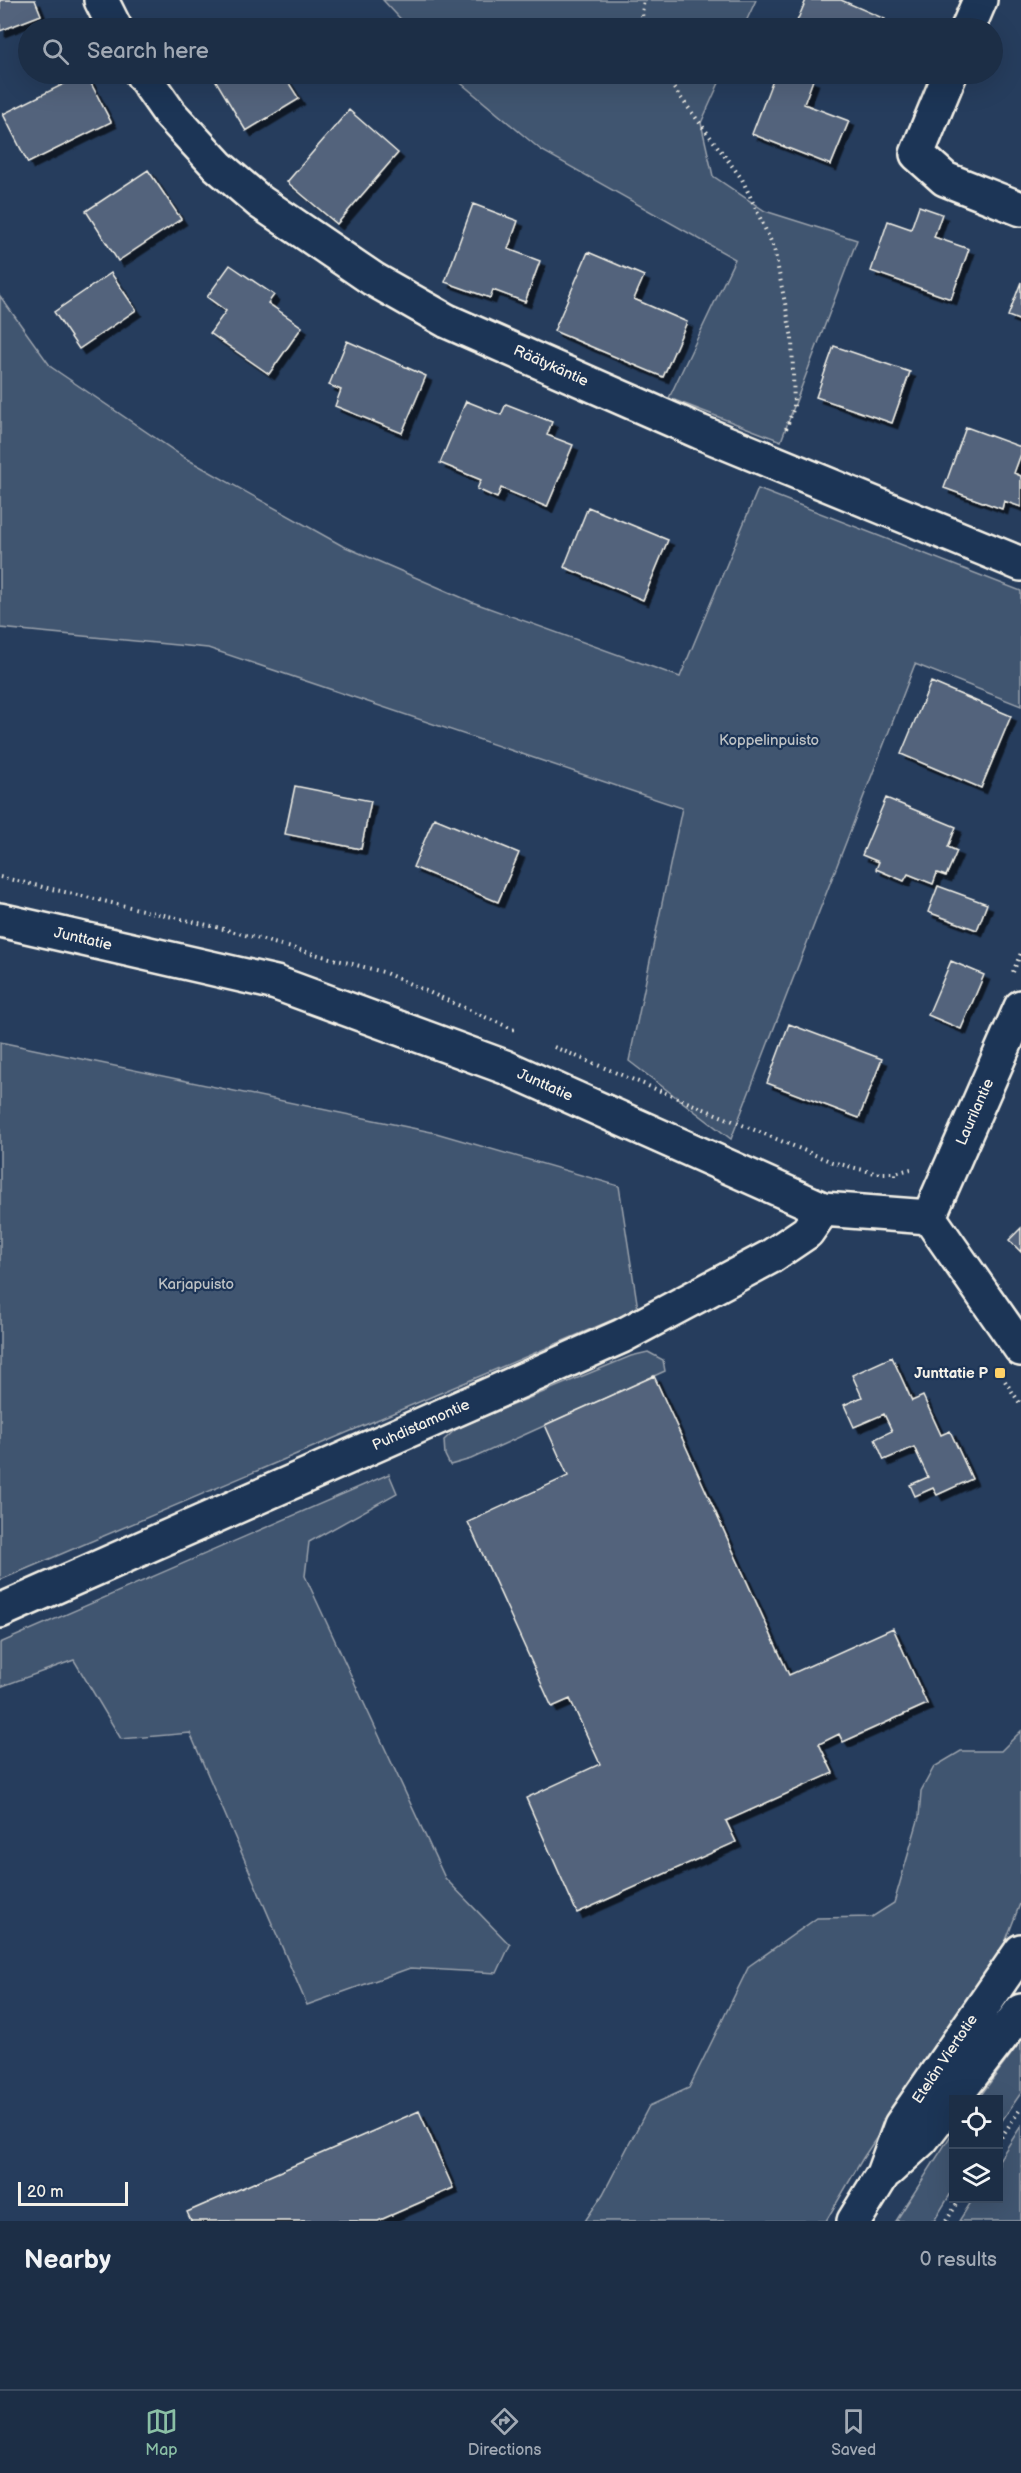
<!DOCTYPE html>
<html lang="en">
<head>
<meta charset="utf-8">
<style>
  body { margin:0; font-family:"Balsamiq Sans",sans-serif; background:#293a51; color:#f1f3f6 }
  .controls { position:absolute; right:18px; bottom:18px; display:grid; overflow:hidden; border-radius:0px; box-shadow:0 6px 24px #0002 }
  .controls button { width:54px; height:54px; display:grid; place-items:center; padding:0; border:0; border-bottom:2px solid #3a4a5f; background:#1c2e46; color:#f1f3f6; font:30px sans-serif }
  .scale { position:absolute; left:18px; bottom:15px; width:110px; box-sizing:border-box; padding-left:6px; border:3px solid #f4f1e8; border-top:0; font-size:16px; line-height:21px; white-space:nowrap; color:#f4f1e8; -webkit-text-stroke:4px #1d3557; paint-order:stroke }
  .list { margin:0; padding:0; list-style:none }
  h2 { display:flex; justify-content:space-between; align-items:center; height:78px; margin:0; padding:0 24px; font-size:26px }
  h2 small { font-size:20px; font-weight:400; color:#a0a8b3 }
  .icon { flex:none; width:33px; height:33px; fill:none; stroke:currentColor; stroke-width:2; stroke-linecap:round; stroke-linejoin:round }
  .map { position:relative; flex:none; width:1021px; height:2221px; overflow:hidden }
  .search { position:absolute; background:#1c2e46; box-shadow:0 6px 24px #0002; left:18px; right:18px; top:18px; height:66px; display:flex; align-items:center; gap:15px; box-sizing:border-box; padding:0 21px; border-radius:33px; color:#a0a8b3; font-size:22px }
  .sheet { height:168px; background:#1c2e46 }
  nav { display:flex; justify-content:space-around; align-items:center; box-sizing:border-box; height:84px; border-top:2px solid #3a4a5f; background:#1c2e46; font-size:16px; color:#a0a8b3 }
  nav a { display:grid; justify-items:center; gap:3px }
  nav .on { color:#8abfa5 }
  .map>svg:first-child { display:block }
  .green { fill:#40546f; stroke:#9aa2ac; stroke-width:1.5 }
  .building { fill:#52647b; stroke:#f4f1e8; stroke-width:1.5; filter:url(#shadow) }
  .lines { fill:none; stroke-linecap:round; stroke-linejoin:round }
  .minor-casing { stroke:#f4f1e8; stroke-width:38 }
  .path { stroke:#f4f1e8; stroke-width:4; stroke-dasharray:1.5 4.5; stroke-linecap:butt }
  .minor { stroke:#1d3557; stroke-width:33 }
  .poi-dot { fill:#ffd166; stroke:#1d3557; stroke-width:2 }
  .labels { text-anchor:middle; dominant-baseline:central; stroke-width:4.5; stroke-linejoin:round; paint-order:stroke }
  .street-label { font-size:15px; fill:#f4f1e8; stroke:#1d3557 }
  .park-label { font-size:15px; fill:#bec2c4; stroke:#1d3557 }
  .poi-label { font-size:15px; font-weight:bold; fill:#f4f1e8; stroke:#1d3557; text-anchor:end }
</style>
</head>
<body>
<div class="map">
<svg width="1021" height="2221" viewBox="0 0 1021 2221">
  <defs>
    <filter id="shadow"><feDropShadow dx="5.5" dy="5.5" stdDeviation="0" flood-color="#0009"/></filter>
  </defs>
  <rect width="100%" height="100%" fill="#263d5d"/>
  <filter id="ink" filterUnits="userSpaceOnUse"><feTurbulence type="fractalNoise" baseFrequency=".0167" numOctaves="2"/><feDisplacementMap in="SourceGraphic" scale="12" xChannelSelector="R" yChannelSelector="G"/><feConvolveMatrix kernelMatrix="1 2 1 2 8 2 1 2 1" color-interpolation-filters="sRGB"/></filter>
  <g filter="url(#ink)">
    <path class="green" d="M383,0h373l-13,28h-334z
      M450,74h273l-22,49 12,53 52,35 92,29 -76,201 -112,-43 66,-139 -194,-109z
      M0,296l51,71 134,91 156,87 131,57 208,75 78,-188 263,102v115l-106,-42 -184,475 -102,-78 53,-253 -474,-160 -208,-20z
      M0,1042l436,91 183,53 19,123 -638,271z
      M648,1352l15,8 2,11 -194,88 -21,6 -5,-10 -1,-15 13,-12 174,-72z
      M389,1474l8,19 -88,49 -4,34 140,302 65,67 -13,28 -87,-5 -103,37 -117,-272 -69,6 -47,-79 -74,27v-44z
      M1021,1731v170l-18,47 -140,210 -37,63h-241l18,-27 46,-88 40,-18 60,-122 68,-48 55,-1 22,-14 25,-86 2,-26 13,-24 27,-16h40z
      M1021,2041v52l-22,32 -1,-25 -20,-1z
      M1021,2126v95h-62l14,-22 25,-1 1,-38z
      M953,2132v58l-19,31h-38z"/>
    <path class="building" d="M0,0h35l6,15 -41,16z
      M806,0h35l44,19 -5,9h-80l-5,-2z
      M84,74h2l25,48 -83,41 -25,-49z
      M217,74h66l16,25 -53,32 -33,-55z
      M775,74h22l16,6 -9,24 45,17 -18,44 -79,-31z
      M349,110l49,43 -61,71 -50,-42z
      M148,170l33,49 -63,42 -32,-50z
      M473,204l45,17 -10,28 32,12 -15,41 -32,-12 -3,8 -45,-16z
      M919,206l23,8 -8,23 35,12 -18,50 -80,-28 17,-50 23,8z
      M588,252l56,24 -10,23 53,23 -24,55 -109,-46z
      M230,265l44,30 -6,8 34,24 -33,47 -59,-41 16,-22 -19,-14z
      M111,273l25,37 -57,39 -25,-37z
      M1021,282v39l-13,-5z
      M347,341l79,35 -24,57 -67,-27 6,-16 -12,-5z
      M834,346l76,26 -18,51 -76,-26z
      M466,401l35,14 5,-11 46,18 -5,13 26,10 -26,62 -46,-19 -4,10 -20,-9 4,-9 -41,-17z
      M966,427l55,20v7l-7,19 7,3v31l-17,-6 -2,8 -58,-21z
      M588,507l80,33 -25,60 -79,-33z
      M931,682l80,34 -30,72 -80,-34z
      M295,786l76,15 -10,48 -76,-15z
      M886,798l70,29 -8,20 9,4 -11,25 -9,-3 -4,11 -25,-10 -4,7 -28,-12 3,-7 -17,-7z
      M434,818l85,35 -21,49 -85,-35z
      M938,886l49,18 -10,26 -49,-18z
      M951,961l33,14 -23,54 -33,-14z
      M789,1024l93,35 -23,59 -92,-35z
      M1021,1228v24l-12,-12z
      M892,1357l20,44 11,-5 18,39 9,-4 22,48 -35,16 -4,-7 -18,8 -5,-11 18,-8 -14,-30 -30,13 -9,-21 17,-8 -8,-17 -30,13 -10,-22 18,-8 -10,-22z
      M654,1376l135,299 104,-47 34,76 -84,38 -4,-8 -20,10 14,29 -107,48 10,21 -159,71 -51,-115 74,-34 -30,-65 -18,8 -84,-185 100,-46 -23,-51z
      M419,2111l34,77 -75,33h-187l-4,-9z"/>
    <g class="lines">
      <defs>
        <path id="minor" d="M101,0l14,28
          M968,28l12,-28
          M142,74l28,40 48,52 42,36 113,77 74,42 253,111 321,132
          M950,74l-33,80 28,25 76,30
          M0,920l276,63 229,84 318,142 106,8 92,132
          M929,1217l92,-210
          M0,1611l622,-275 148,-79 37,-25 16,-23
          M888,2170l34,-31 99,-128
          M854,2221l29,-47 18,-49 120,-174"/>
      </defs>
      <use href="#minor" class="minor-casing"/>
      <path class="path" d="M644,28l-2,-15 2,-13
        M663,74l79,105 32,69 18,90 2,69 -8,22
        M0,877l220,51 61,17
        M288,947l95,25 134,59
        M1013,972l8,-19
        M554,1047l278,115 43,11h20
        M895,1176v-3l16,-4
        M1005,1381l16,24
        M998,2142l23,-34
        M946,2221l15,-23"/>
      <use href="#minor" class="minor"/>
    </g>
  </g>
  <rect class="poi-dot" x="994" y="1367" width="12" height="12" rx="3"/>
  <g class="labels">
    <g class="street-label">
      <text transform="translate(551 366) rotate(24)">Räätykäntie</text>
      <text transform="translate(83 939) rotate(13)">Junttatie</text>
      <text transform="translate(545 1085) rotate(24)">Junttatie</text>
      <text transform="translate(975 1112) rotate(-66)">Laurilantie</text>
      <text transform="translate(421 1425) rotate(-24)">Puhdistamontie</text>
      <text transform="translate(945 2059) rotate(-56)">Etelän Viertotie</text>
    </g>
    <g class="park-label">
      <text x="769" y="740">Koppelinpuisto</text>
      <text x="196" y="1284">Karjapuisto</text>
    </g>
    <g class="poi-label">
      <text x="988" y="1373">Junttatie P</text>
    </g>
  </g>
</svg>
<div class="controls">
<button><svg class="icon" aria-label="locate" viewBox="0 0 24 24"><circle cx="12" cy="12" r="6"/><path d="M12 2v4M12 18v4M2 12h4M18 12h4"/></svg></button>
<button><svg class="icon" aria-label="layers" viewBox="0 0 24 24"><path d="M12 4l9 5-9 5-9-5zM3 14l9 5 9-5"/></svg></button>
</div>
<div class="scale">20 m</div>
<div class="search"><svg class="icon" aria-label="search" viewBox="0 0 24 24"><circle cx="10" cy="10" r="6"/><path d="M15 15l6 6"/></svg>Search here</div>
</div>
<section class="sheet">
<h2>Nearby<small>0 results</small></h2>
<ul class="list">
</ul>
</section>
<nav>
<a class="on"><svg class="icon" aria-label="map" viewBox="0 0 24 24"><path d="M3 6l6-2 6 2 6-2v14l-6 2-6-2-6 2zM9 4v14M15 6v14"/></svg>Map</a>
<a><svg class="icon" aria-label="directions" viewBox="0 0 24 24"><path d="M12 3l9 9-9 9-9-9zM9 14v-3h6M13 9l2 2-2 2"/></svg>Directions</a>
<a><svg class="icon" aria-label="saved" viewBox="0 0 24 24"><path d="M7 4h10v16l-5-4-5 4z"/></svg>Saved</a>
</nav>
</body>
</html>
